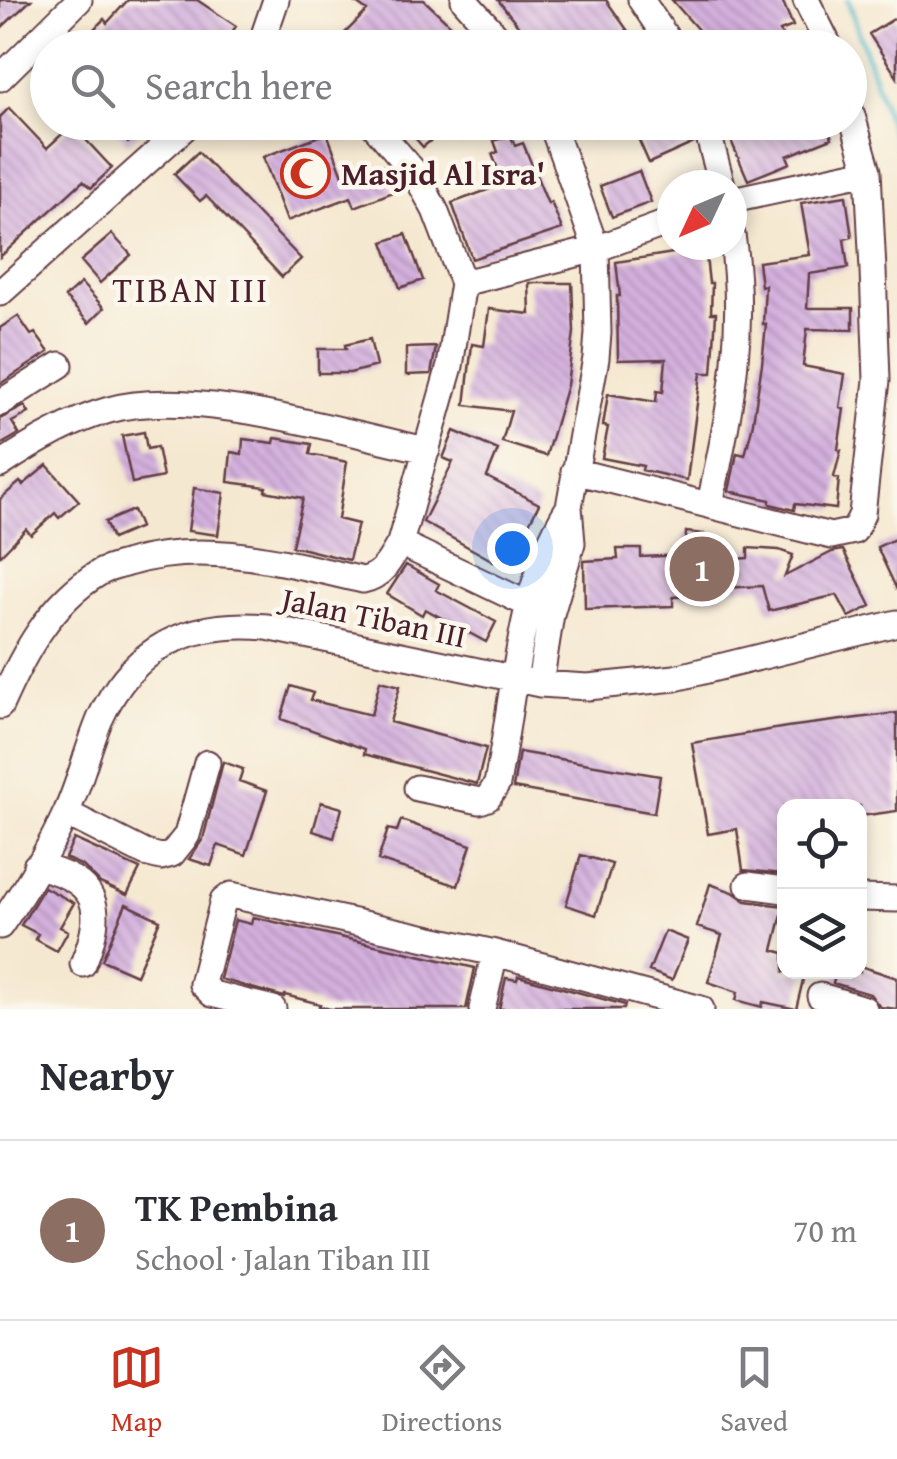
<!DOCTYPE html>
<html lang="en">
<head>
<meta charset="utf-8">
<style>
  body { margin:0; font-family:"Gentium Book Plus",serif; background:#f7f7f7; color:#2b2b33 }
  .controls { position:absolute; right:30px; bottom:30px; display:grid; overflow:hidden; border-radius:20px; box-shadow:0 5px 15px #0003 }
  .controls button { width:90px; height:90px; display:grid; place-items:center; padding:0; border:0; border-bottom:2px solid #e1e1e2; background:#fff; color:#2b2b33; font:50px sans-serif }
  .compass { position:absolute; left:657px; top:170px; width:90px; height:90px; border-radius:50%; background:#fff; box-shadow:0 5px 15px #0003; rotate:226deg }
  .you { position:absolute; left:512px; top:548px; width:35px; height:35px; margin:-25px; border:8px solid #fff; border-radius:50%; background:#1a73e8; box-shadow:0 0 0 15px #1a73e833 }
  .badge { display:grid; place-items:center; width:65px; height:65px; border-radius:50%; background:#c8321e; color:#fff; font-size:32px; font-weight:700 }
  .pin { position:absolute; translate:-50% -50%; border:5px solid #fff; box-shadow:0 2px 10px #0006 }
  .list { margin:0; padding:0; list-style:none }
  h2 { display:flex; justify-content:space-between; align-items:center; height:130px; margin:0; padding:0 40px; font-size:42px }
  h2 small { font-size:32px; font-weight:400; color:#7c7c81 }
  .list li { display:grid; grid-template-columns:65px 1fr auto; gap:30px; align-items:center; box-sizing:border-box; height:180px; padding:0 40px; border-top:2px solid #e1e1e2 }
  .list b { display:block; font-size:38px; white-space:nowrap }
  .list p { margin:0; font-size:32px; white-space:nowrap; color:#7c7c81 }
  .list em { font-size:32px; font-style:normal; color:#7c7c81 }
  .icon { flex:none; width:55px; height:55px; fill:none; stroke:currentColor; stroke-width:2; stroke-linecap:round; stroke-linejoin:round }
  .map { position:relative; flex:none; width:897px; height:1009px; overflow:hidden }
  .search { position:absolute; background:#fff; box-shadow:0 5px 15px #0003; left:30px; right:30px; top:30px; height:110px; display:flex; align-items:center; gap:25px; box-sizing:border-box; padding:0 35px; border-radius:55px; color:#7c7c81; font-size:38px }
  .sheet { height:310px; background:#fff }
  nav { display:flex; justify-content:space-around; align-items:center; box-sizing:border-box; height:140px; border-top:2px solid #e1e1e2; background:#fff; font-size:28px; color:#7c7c81 }
  nav a { display:grid; justify-items:center; gap:5px }
  nav .on { color:#c8321e }
  .map>svg:first-child { display:block }
  .lines { fill:none; stroke-linecap:round; stroke-linejoin:round }
  .stream { stroke:#4eb9cb; stroke-width:5 }
  .building { fill:url(#building-back-hatch) }
  .minor-casing { stroke:#643d44; stroke-width:29 }
  .minor { stroke:#fff; stroke-width:25 }
  .labels { text-anchor:middle; dominant-baseline:central; stroke-width:9; stroke-linejoin:round; paint-order:stroke }
  .poi-label { font-size:32px; font-weight:bold; fill:#4a1f2b; stroke:#fbf7ec; text-anchor:start }
  .street-label { font-size:32px; fill:#4a1f2b; stroke:#fbf7ec }
  .neighbourhood-label { font-size:35px; letter-spacing:2.5px; fill:#4a1f2b; stroke:#fbf7ec }
</style>
</head>
<body>
<div class="map">
<svg width="897" height="1009" viewBox="0 0 897 1009">
  <defs>
    <pattern id="building-back-hatch" width="6" height="6" patternUnits="userSpaceOnUse" patternTransform="scale(2.5)"><rect width="6" height="6" fill="#d4b1de"/><path d="M-1 5l2 2M0 0l6 6M5-1l2 2" fill="none" stroke="#ae8fb4"/></pattern>
  </defs>
  <rect width="100%" height="100%" fill="#fbf7ec"/>
  <filter id="ink" filterUnits="userSpaceOnUse"><feTurbulence type="fractalNoise" baseFrequency=".01" numOctaves="2"/><feDisplacementMap in="SourceGraphic" scale="20" xChannelSelector="R" yChannelSelector="G"/><feConvolveMatrix kernelMatrix="1 2 1 2 8 2 1 2 1" color-interpolation-filters="sRGB"/></filter>
  <filter id="wash" filterUnits="userSpaceOnUse"><feTurbulence type="fractalNoise" baseFrequency=".0048" numOctaves="4" result="noise"/><feDisplacementMap in="SourceGraphic" scale="40" xChannelSelector="R" yChannelSelector="G"/><feGaussianBlur stdDeviation="2.25" result="paint"/><feColorMatrix in="noise" values="0 0 0 0 0 0 0 0 0 0 0 0 0 0 0 0 0 1.4 0 .05"/><feComposite in="paint" operator="in"/></filter>
  <g filter="url(#wash)">
    <rect width="100%" height="100%" fill="#f5e8d0"/>
    <g class="lines">
      <path class="stream" d="M848,0l49,146"/>
    </g>
    <g id="blocks">
      <path class="building" d="M0,0h31l-31,29z
        M128,0h69l39,26 -14,22h-147l29,-29 3,4z
        M352,0h72l51,48h-145l37,-37z
        M498,0h108l34,48h-104z
        M672,0h110l11,26 -13,5 7,17h-73z
        M897,17v60l-28,-43z
        M9,108l38,40 25,-23 40,43 -21,20 -8,-7 -83,76v-140z
        M110,122h40l-22,21z
        M401,122h69l-20,18 -8,-9 -19,16z
        M649,122h39l6,21 -45,20 -15,-34z
        M723,122h103l6,16 -45,18 3,7 -42,17z
        M327,133l18,48 37,-15 11,26 -38,15 -4,-10 -64,24 -24,-64z
        M510,135l5,11 8,-3 25,61 3,-2 11,27 -90,30 -20,-56 52,-19 -12,-30 6,-2 -4,-11z
        M198,152l103,107 -19,18 -76,-81 -6,5 -26,-27z
        M639,171l12,31 -39,15 -12,-31z
        M846,196l6,41 -8,2 4,29 -39,6 -2,34h46v22l-46,-1 -4,37 42,8 -5,34 4,1 -6,40 3,1 -7,27 5,1 -3,31 -41,-5 -1,6 -24,-6v-4l-41,-9 8,-38 8,2 7,-27 10,-64 4,-40h-3l2,-39 -4,1 -3,-24 52,-7 -9,-52z
        M112,234l19,21 -31,28 -19,-22z
        M406,234l17,46 -23,8 -17,-46z
        M705,248l4,35h3l-1,30h5l-2,32 -2,28h-11l-14,107 -45,-10 1,-4 -41,-8 6,-31 -5,-1 5,-32 48,8 1,-11 6,1 3,-33 -48,1 -1,-64h3l-4,-34z
        M81,283l23,25 -15,15 -24,-26z
        M529,283h43l2,49 -7,53 -21,71 -44,-14 9,-31 -46,-6 7,-61 12,2 5,-37 41,5z
        M18,316l13,19 4,-2 14,19 -49,32v-56z
        M370,339l6,27 -26,7h-32v-24h28l-1,-4z
        M436,347l-5,27 -25,1v-27z
        M25,406l4,7 -17,9 7,12 -19,11v-26z
        M454,431l44,19 -11,27 52,27 -33,64 -83,-46 30,-60 -10,-4z
        M144,432l3,17 10,-2 6,30 -31,6 -10,-47z
        M275,438l37,6 -2,10 37,8 -9,57 20,5 -9,36 -57,-14 11,-48 -38,-7 1,-4 -38,-5 3,-30 11,2 1,-15 31,4z
        M47,465l32,36 -20,17 -4,-5 -24,22 -5,-6 -26,27v-57l20,-17 3,3z
        M194,488l30,5 -6,42 -30,-4z
        M133,510l7,17 -28,12 -7,-17z
        M686,532l18,2 -2,22 18,-1v5l28,-2v-10l31,2 14,5 -8,21 47,-24 11,-2 28,56 -22,11 -12,-22 -68,16 -7,-25 -40,2v7l-49,2v9l-88,3 -1,-48 34,-2 -1,-10h24v8l44,-2z
        M897,538v52l-20,-43z
        M406,565l33,19 -3,6 60,32 -10,20 -61,-33 -3,6 -35,-21z
        M380,681l20,5 -10,36 96,26 -9,36 -113,-30 1,-5 -84,-30 10,-33 22,7 -3,7 61,15z
        M897,713v98l-37,5v-10h-76v68l-41,-4 -6,-41 -29,5 -16,-91 95,-16z
        M519,752l141,24 -6,37 -141,-25z
        M223,762l20,7 -4,12 28,10 -21,64 -28,-10 -7,21 -22,-7 14,-20z
        M321,802l21,6 -8,30 -21,-7z
        M401,820l70,25 -13,41 -80,-26 10,-31 9,2z
        M74,839l66,30 -13,26 -27,-12 -17,-17 -18,-8z
        M581,855l31,9 -16,51 -30,-10z
        M710,884l23,8 13,9 38,5 -11,44 11,3v19h21l-9,37 -33,-7 -1,5 -26,-7 2,-8 -30,-10 14,-47 -25,-8z
        M44,887l30,16 -14,24 8,4 -11,20 -22,-12 3,-5 -17,-9z
        M126,904l34,16 -24,55 -34,-15z
        M253,917l222,51 -9,41h-136l-11,-3 1,-2 -35,-9 -1,2 -64,-18 15,-59 16,4z
        M665,931l23,9 -16,40 -23,-9z
        M860,966l37,12v31l-17,-2 -10,-13 -37,-11 4,-11h23z
        M518,976l107,29 -1,4h-125l7,-31 11,2z"/>
    </g>
  </g>
  <g filter="url(#ink)">
    <use href="#blocks" fill-opacity="0" stroke="#643d44" stroke-width="2.5"/>
    <g class="lines">
      <defs>
        <path id="minor" d="M464,0l43,48
          M641,0l32,48
          M806,0l24,48
          M256,48l7,-10 13,-38
          M0,78l79,-78
          M705,122l17,63
          M732,200l136,-29
          M463,283l133,-34 76,-28
          M0,293l191,-171
          M0,403l60,-38
          M0,465c34,-23 70,-44 109,-55 84,-24 232,22 318,40
          M574,471l257,65 23,-5 8,-17 15,-134 -4,-110 -5,-99 -18,-62
          M710,504c20,-96 37,-171 22,-269
          M400,543l144,69
          M540,684l11,-70 21,-71 -3,-36 27,-149 2,-25 -2,-84 -45,-127
          M0,706c22,-50 50,-104 99,-133 9,-5 20,-7 29,-10 78,-24 158,0 235,17 20,-4 27,-20 37,-37l50,-177 13,-83 -28,-73 -20,-37 -44,-51
          M417,788l63,13 8,-3 9,-14c18,-92 21,-196 72,-277
          M66,813l79,40 16,4 11,-3 15,-19 20,-72
          M36,866c63,14 70,42 47,98
          M748,885l36,5
          M860,898l37,1
          M0,926c24,-35 48,-74 66,-113 14,-30 21,-63 34,-94 33,-73 90,-99 167,-92l273,57 48,3 87,-9 222,-55
          M820,996l44,13
          M273,1009l-61,-15 -10,-10 21,-83 8,-6 264,58 206,56
          M482,1009l13,-56"/>
      </defs>
      <use href="#minor" class="minor-casing"/>
      <use href="#minor" class="minor"/>
    </g>
  </g>
  <defs>
    <symbol id="mosque-ring" viewBox="-11 -11 22 22"><circle r="9.5" fill="#fbf7ec" stroke="#c8321e" stroke-width="1.5"/><path d="M3.5-4.9A6 6 0 1 0 3.5 4.9A5 5 0 1 1 3.5-4.9Z" fill="#c8321e"/></symbol>
  </defs>
  <g fill-rule="evenodd">
    <use href="#mosque-ring" x="278" y="146" width="55" height="55"/>
  </g>
  <g class="labels">
    <g class="poi-label">
      <text x="341" y="173">Masjid Al Isra'</text>
    </g>
    <g class="street-label">
      <text transform="translate(374 617) rotate(12)">Jalan Tiban III</text>
    </g>
    <g class="neighbourhood-label">
      <text x="191" y="289">TIBAN III</text>
    </g>
  </g>
</svg>
<div class="controls">
<button><svg class="icon" aria-label="locate" viewBox="0 0 24 24"><circle cx="12" cy="12" r="6"/><path d="M12 2v4M12 18v4M2 12h4M18 12h4"/></svg></button>
<button><svg class="icon" aria-label="layers" viewBox="0 0 24 24"><path d="M12 4l9 5-9 5-9-5zM3 14l9 5 9-5"/></svg></button>
</div>
<svg class="compass" viewBox="-18 -18 36 36"><path d="M0-13l5 13h-10z" fill="#e53935"/><path d="M0 13l5-13h-10z" fill="#7c7c81"/></svg>
<div class="you"></div>
<div class="pin badge" style="left:702px;top:569px;background:#8d6e63">1</div>
<div class="search"><svg class="icon" aria-label="search" viewBox="0 0 24 24"><circle cx="10" cy="10" r="6"/><path d="M15 15l6 6"/></svg>Search here</div>
</div>
<section class="sheet">
<h2>Nearby<small></small></h2>
<ul class="list">
<li><span class="badge" style="background:#8d6e63">1</span><div><b>TK Pembina</b><p>School · Jalan Tiban III</p></div><em>70 m</em></li>
</ul>
</section>
<nav>
<a class="on"><svg class="icon" aria-label="map" viewBox="0 0 24 24"><path d="M3 6l6-2 6 2 6-2v14l-6 2-6-2-6 2zM9 4v14M15 6v14"/></svg>Map</a>
<a><svg class="icon" aria-label="directions" viewBox="0 0 24 24"><path d="M12 3l9 9-9 9-9-9zM9 14v-3h6M13 9l2 2-2 2"/></svg>Directions</a>
<a><svg class="icon" aria-label="saved" viewBox="0 0 24 24"><path d="M7 4h10v16l-5-4-5 4z"/></svg>Saved</a>
</nav>
</body>
</html>
